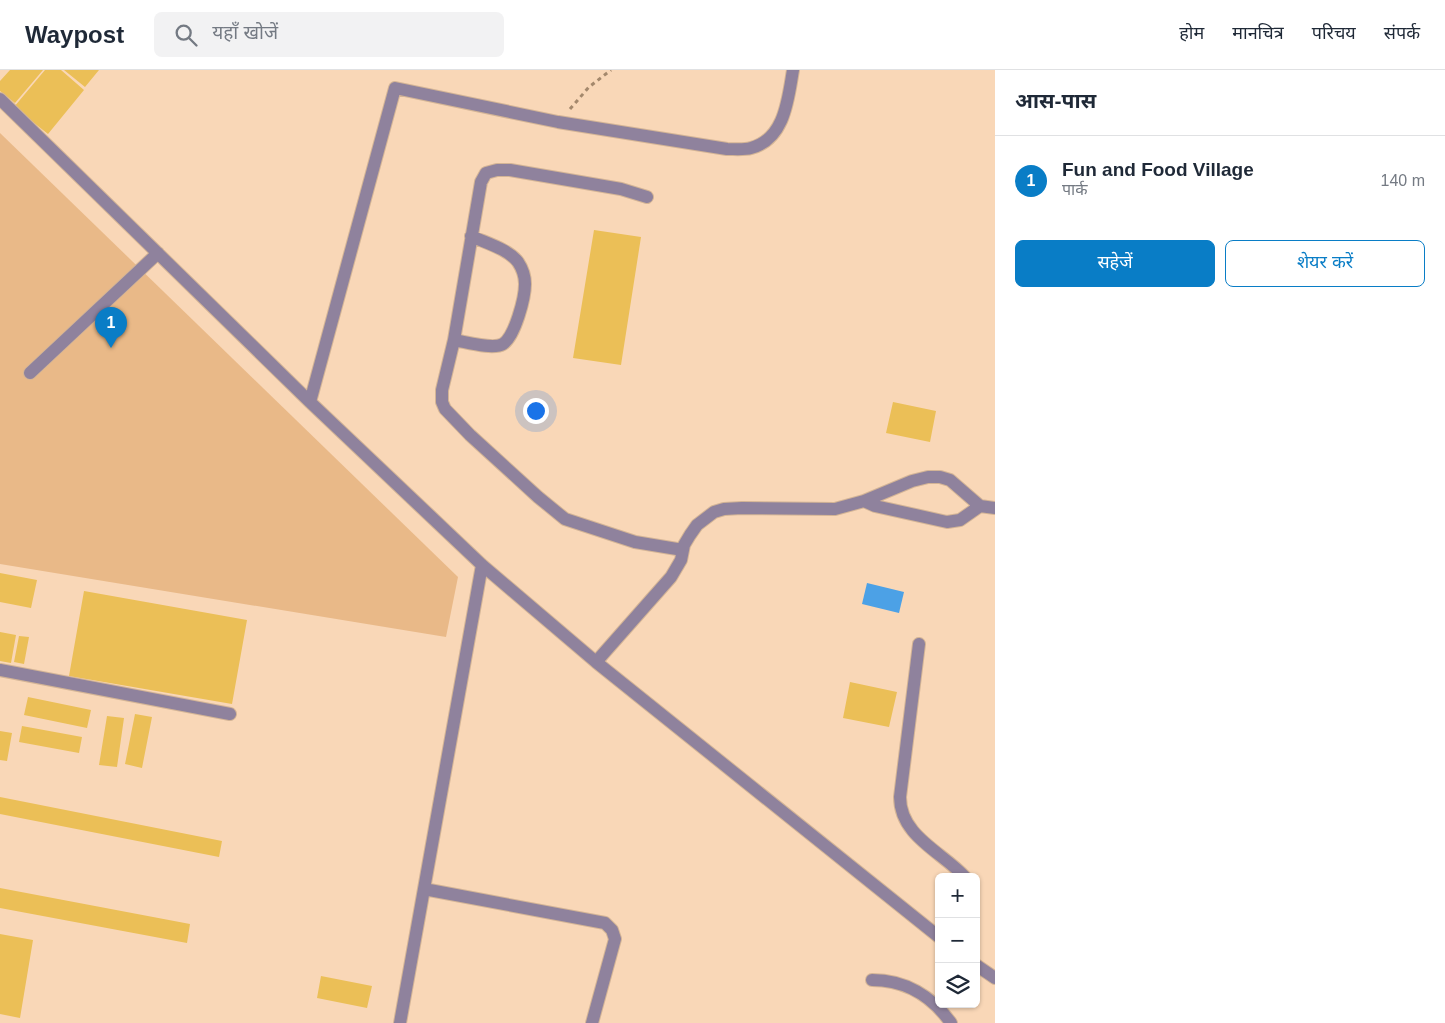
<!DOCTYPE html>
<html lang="hi">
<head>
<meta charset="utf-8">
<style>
  body { margin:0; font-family:Helvetica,"Noto Sans Devanagari",sans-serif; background:#f2f2f3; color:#1f2937 }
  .controls { position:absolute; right:15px; bottom:15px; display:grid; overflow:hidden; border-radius:8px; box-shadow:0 1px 4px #0004 }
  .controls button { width:45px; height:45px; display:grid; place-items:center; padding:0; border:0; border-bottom:1px solid #e0e1e3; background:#fff; color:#1f2937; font:25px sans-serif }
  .you { position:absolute; left:535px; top:340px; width:18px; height:18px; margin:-12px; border:4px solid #fff; border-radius:50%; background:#1a73e8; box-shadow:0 0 0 8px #1a73e833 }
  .badge { display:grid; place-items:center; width:32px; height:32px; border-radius:50%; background:#097dc6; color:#fff; font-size:16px; font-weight:700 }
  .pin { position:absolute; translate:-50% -41px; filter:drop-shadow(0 1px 2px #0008) }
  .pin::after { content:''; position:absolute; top:26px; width:18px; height:15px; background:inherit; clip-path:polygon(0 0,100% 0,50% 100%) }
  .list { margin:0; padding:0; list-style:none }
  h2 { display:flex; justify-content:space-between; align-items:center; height:65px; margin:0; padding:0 20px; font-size:21px }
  h2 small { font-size:16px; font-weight:400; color:#747a83 }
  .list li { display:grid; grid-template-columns:32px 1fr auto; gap:15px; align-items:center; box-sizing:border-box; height:90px; padding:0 20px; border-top:1px solid #e0e1e3 }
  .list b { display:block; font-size:19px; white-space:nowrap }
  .list p { margin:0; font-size:16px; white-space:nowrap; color:#747a83 }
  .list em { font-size:16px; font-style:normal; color:#747a83 }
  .actions { display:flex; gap:10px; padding:15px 20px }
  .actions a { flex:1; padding:11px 0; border:1px solid #097dc6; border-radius:8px; text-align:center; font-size:18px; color:#097dc6 }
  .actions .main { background:#097dc6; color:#fff }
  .icon { flex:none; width:28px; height:28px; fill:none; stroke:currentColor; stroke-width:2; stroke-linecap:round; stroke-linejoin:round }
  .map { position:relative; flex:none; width:995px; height:953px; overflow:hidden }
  header { display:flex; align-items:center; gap:30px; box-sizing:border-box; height:70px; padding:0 25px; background:#fff; border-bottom:1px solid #e0e1e3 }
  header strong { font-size:24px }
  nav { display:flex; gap:28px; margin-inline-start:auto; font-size:18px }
  .search { width:350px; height:45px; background:#f2f2f3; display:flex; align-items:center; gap:12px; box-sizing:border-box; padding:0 18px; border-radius:8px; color:#747a83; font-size:19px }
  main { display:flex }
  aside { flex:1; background:#fff }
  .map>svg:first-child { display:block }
  .green { fill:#e9b988 }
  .water { fill:#4ca1e6 }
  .building { fill:#ebbf57 }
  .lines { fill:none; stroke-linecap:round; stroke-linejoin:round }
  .minor-casing { stroke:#d3b496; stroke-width:14 }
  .path { stroke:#a4886c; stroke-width:3; stroke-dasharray:4 4; stroke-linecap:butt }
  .minor { stroke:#8f829d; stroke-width:12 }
</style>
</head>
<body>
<header>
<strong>Waypost</strong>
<div class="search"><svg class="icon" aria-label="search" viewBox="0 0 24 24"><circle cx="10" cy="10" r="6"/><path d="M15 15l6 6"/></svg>यहाँ खोजें</div>
<nav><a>होम</a><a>मानचित्र</a><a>परिचय</a><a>संपर्क</a></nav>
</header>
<main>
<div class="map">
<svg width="995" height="953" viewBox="0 0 995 953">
  <rect width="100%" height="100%" fill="#f9d7b7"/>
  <path class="green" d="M0,63l458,444 -12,60 -446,-73z"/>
  <path class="water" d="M867,513l37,9 -5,21 -37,-9z"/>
  <path class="building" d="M10,0h33l-28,33 -15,-12v-10z
    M45,0h16l23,20 -36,44 -34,-27z
    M64,0h35l-14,17z
    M594,160l47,7 -20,128 -48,-7z
    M893,332l43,9 -6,31 -44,-9z
    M0,503l37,7 -6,28 -31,-6z
    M84,521l163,29 -15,84 -163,-28z
    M0,562l16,3 -5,28 -11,-2z
    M19,566l10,1 -5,27 -10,-2z
    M850,612l47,10 -8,35 -46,-9z
    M28,627l63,13 -4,18 -63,-13z
    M135,644l17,3 -10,51 -17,-4z
    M107,646l17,2 -7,49 -18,-2z
    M22,656l60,11 -3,16 -60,-11z
    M0,661l12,2 -5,28 -7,-1z
    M0,727l222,44 -3,16 -219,-43z
    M0,818l190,36 -3,19 -187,-35z
    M0,864l33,6 -13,78 -20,-4z
    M321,906l51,10 -5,22 -50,-10z"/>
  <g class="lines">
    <defs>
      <path id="minor" d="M0,29l310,303 172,163 114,97 343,275
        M647,127l-26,-8 -111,-19h-13l-11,3 -5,9 -27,158 -12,50v12l3,7 25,26 68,62 27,22 70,23 48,8
        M454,270c12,2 39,10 49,4 12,-8 22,-46 22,-60 0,-8 -3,-16 -7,-22 -10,-13 -32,-19 -47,-26
        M30,303l128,-120
        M310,332l85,-314 163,34 169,27c8,0 17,1 24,-1 34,-9 37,-49 42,-78
        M864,431l11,5 72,16 13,-2 20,-14 15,2
        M919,574l-19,153c0,39 42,55 65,80
        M596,592l75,-85 10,-17 3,-15 6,-10 7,-10 17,-13 10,-3 18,-1 93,1 29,-8 48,-20 16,-4h12l10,3 30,26
        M0,600l230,44
        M424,819l181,34 7,7 3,9 -23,84
        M976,895l19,13
        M872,910c33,0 60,16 79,43
        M400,953l82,-458"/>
    </defs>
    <use href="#minor" class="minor-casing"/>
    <path class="path" d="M570,39l19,-22 22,-17"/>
    <use href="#minor" class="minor"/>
  </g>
</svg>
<div class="controls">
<button>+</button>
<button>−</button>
<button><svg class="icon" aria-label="layers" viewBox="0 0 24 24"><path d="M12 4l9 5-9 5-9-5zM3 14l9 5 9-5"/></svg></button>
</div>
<div class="you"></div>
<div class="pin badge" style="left:111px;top:278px">1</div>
</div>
<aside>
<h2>आस-पास<small></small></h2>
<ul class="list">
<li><span class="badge">1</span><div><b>Fun and Food Village</b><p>पार्क</p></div><em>140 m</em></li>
</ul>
<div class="actions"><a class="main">सहेजें</a><a>शेयर करें</a></div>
</aside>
</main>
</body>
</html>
